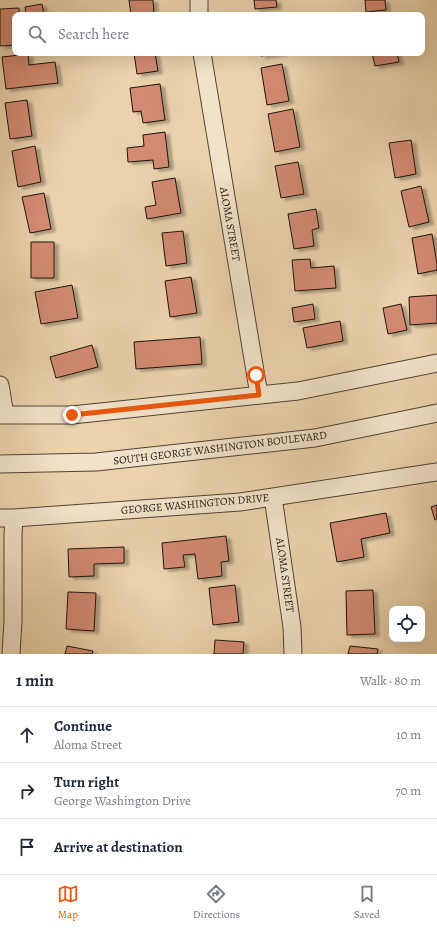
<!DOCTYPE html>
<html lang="en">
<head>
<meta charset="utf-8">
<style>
  body { margin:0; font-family:Alegreya,serif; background:#f6f6f7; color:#1f2937 }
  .controls { position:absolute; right:12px; bottom:12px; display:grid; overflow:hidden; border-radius:8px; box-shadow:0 4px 16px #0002 }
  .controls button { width:36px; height:36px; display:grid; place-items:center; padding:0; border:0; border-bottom:1px solid #e0e1e3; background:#fff; color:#1f2937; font:20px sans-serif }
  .stop { position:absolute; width:12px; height:12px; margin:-9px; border:3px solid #ea580c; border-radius:50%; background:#fff }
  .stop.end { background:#ea580c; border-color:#fff; box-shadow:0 1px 4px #0008 }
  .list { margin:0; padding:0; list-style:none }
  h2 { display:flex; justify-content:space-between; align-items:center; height:52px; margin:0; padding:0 16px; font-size:17px }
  h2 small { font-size:13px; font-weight:400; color:#747a83 }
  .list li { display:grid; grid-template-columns:26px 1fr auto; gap:12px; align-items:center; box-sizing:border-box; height:56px; padding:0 16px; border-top:1px solid #e0e1e3 }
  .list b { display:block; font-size:15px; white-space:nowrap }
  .list p { margin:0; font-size:13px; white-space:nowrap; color:#747a83 }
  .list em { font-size:13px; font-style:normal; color:#747a83 }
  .icon { flex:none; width:22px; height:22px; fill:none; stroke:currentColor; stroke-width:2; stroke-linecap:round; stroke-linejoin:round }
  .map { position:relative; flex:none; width:437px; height:654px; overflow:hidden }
  .search { position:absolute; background:#fff; box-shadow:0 4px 16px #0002; left:12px; right:12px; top:12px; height:44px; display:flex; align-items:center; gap:10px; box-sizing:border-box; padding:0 14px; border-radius:8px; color:#747a83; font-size:15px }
  .sheet { height:220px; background:#fff }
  nav { display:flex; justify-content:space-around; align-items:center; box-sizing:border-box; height:56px; border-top:1px solid #e0e1e3; background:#fff; font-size:11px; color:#747a83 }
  nav a { display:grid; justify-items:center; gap:2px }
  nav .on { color:#ea580c }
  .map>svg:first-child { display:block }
  .building { fill:#d38a72; stroke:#1e140d; filter:url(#shadow) }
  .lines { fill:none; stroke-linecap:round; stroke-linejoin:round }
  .minor-casing { stroke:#514435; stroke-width:19 }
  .minor { stroke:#f1e2c9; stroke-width:17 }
  .route { stroke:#ea580c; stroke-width:5 }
  .labels { text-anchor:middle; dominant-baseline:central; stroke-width:3; stroke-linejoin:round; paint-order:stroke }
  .street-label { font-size:11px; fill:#1e140d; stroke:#f1e2c9 }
</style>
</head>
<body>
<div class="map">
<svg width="437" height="654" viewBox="0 0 437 654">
  <defs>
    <filter id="shadow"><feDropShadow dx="4.5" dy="2.5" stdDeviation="1" flood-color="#0004"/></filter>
  </defs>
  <rect width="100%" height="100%" fill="#ead2ac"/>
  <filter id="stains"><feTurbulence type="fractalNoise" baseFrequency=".005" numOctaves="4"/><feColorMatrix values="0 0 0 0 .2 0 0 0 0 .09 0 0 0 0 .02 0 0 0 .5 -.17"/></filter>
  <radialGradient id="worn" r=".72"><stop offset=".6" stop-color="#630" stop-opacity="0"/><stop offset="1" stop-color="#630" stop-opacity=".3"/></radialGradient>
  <path class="building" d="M129,0h24l1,15h-23z
    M254,0h22l1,7 -22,2z
    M365,0h20l1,10 -20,2z
    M42,4l2,11h-18l-1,-8z
    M19,8v7h-4v30l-15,1v-37z
    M134,53h21l3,18 -21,3z
    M261,53h21l-21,3z
    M372,53h25l2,9 -24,4z
    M28,54l1,11 26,-3 3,21 -52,6 -4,-32z
    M282,64l7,37 -22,4 -6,-37z
    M160,84l5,36 -22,3 -2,-12 -8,1 -3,-24z
    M27,100l5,36 -22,3 -5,-36z
    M293,109l7,38 -25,5 -7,-38z
    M165,132l4,35 -15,2 -1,-9 -25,2 -1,-14 17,-2 -1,-11z
    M411,140l5,34 -21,4 -6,-35z
    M35,146l6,36 -23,5 -6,-36z
    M298,162l6,32 -23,4 -6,-32z
    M175,178l6,35 -34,6 -2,-12 11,-2 -4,-23z
    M421,186l8,36 -20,5 -8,-36z
    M44,193l7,36 -21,4 -8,-36z
    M316,209l3,19 -7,2 2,16 -20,3 -6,-35z
    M183,231l4,32 -21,3 -4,-33z
    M432,234l5,30v6l-19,4 -6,-36z
    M31,242h23v36h-23z
    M310,259l1,9 23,-2 2,22 -41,3 -3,-31z
    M191,277l6,36 -27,4 -5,-36z
    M72,285l6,33 -37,6 -6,-32z
    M437,295v28l-27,2 -1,-28z
    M313,304l2,15 -21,3 -2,-14z
    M401,304l6,26 -19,4 -5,-26z
    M340,321l3,20 -36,7 -4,-20z
    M200,337l2,27 -66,5 -2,-27z
    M92,345l6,22 -42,11 -6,-21z
    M437,505v14l-2,1 -4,-13z
    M386,513l4,20 -29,6 3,18 -27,5 -7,-39z
    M226,536l3,25 -8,1 1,14 -24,3 -3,-25 -12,1 2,12 -21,2 -2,-26z
    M124,547v16l-30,1v12l-25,1 -1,-28z
    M235,585l4,37 -26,3 -4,-37z
    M373,590l2,44 -28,1 -1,-44z
    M68,592l28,1 -2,38 -28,-2z
    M215,640l29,2 -1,12h-29z
    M67,646l26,5 -1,3h-27z
    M350,646l28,3 -1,5h-29z"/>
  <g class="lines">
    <defs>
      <path id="minor" d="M199,0v15
        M202,53l57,342
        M0,385l5,30
        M0,415h72l226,-24 139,-28
        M0,464l96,-2 219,-24 122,-25
        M273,497l19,130 1,27
        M0,518h14l226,-16 197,-30
        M11,654l2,-33v-86l1,-17"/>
    </defs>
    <use href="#minor" class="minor-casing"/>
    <use href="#minor" class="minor"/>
  </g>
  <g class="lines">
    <path class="route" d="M72,415l187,-20 -3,-20"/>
  </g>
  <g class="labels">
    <g class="street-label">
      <text transform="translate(230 224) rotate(80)">ALOMA STREET</text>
      <text transform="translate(220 448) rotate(-7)">SOUTH GEORGE WASHINGTON BOULEVARD</text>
      <text transform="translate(195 504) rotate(-5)">GEORGE WASHINGTON DRIVE</text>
      <text transform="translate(285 575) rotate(82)">ALOMA STREET</text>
    </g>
  </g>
  <rect width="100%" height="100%" filter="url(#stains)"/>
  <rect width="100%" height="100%" fill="url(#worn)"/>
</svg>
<div class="controls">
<button><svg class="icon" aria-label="locate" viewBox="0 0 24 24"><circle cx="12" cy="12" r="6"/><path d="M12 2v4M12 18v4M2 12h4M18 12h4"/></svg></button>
</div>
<div class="stop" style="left:256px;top:375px"></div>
<div class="stop end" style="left:72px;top:415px"></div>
<div class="search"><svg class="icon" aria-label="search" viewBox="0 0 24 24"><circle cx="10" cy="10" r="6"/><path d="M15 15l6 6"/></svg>Search here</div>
</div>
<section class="sheet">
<h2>1 min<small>Walk · 80 m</small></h2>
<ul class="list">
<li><svg class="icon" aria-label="ahead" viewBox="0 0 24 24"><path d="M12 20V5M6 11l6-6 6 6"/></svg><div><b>Continue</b><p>Aloma Street</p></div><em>10 m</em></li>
<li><svg class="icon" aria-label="right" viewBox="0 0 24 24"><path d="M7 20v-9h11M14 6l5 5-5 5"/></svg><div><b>Turn right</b><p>George Washington Drive</p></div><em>70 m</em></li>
<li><svg class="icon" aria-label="arrive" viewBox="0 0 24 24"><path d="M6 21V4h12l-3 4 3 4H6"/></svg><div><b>Arrive at destination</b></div></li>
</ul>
</section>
<nav>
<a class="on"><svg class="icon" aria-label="map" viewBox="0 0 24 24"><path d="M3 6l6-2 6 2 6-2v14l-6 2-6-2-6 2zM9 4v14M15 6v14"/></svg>Map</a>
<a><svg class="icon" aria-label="directions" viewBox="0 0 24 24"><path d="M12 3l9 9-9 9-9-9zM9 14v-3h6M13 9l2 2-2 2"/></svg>Directions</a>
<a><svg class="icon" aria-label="saved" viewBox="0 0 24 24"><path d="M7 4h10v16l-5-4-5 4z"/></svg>Saved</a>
</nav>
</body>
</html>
